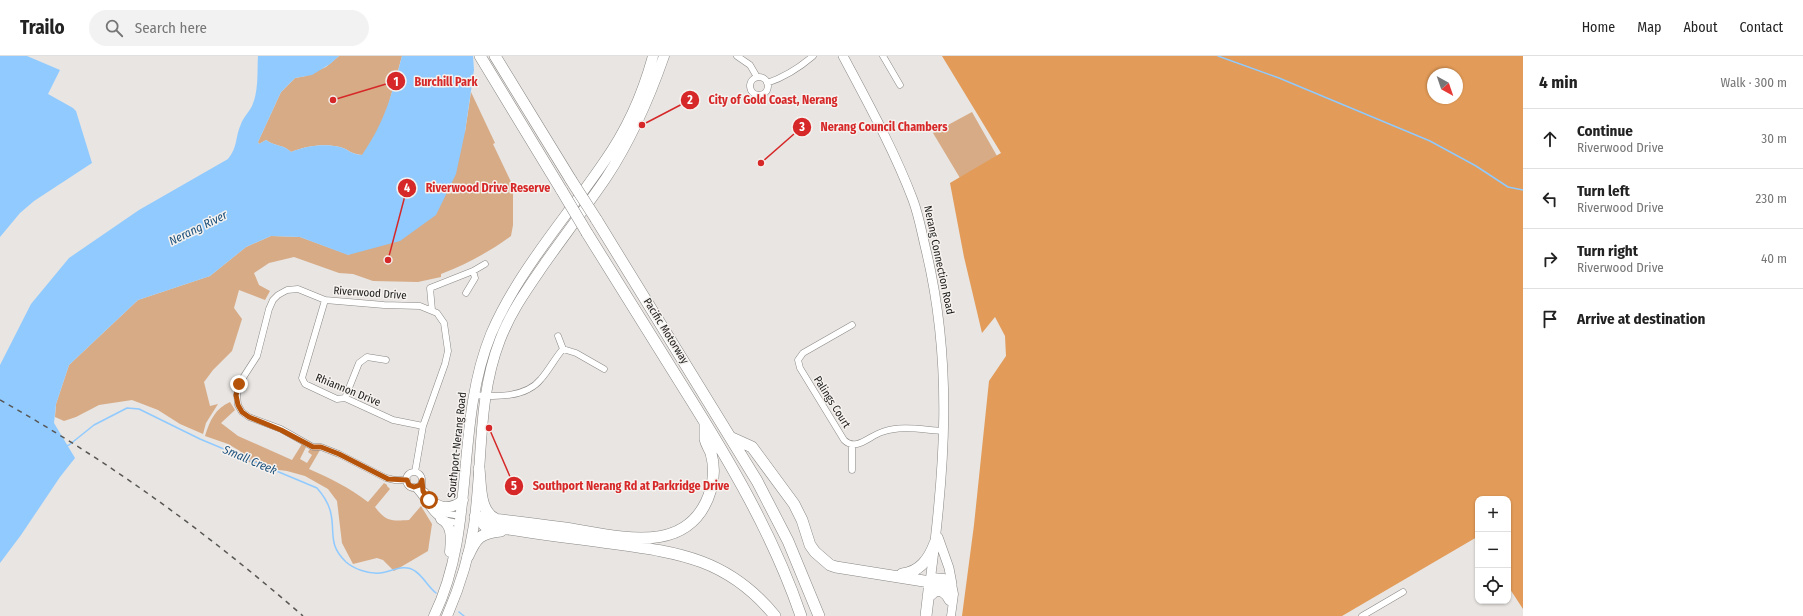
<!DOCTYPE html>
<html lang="en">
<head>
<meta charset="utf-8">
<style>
  body { margin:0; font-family:"Fira Sans Condensed",sans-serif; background:#f2f2f2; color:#222 }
  .controls { position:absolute; right:12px; bottom:12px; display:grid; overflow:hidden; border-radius:8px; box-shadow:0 1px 3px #0004 }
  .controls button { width:36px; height:36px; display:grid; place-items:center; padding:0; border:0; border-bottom:1px solid #e0e0e0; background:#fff; color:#222; font:20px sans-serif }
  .compass { position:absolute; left:1427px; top:12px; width:36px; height:36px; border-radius:50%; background:#fff; box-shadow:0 1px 3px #0004; rotate:140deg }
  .stop { position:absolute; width:12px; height:12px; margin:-9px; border:3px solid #b45309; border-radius:50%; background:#fff }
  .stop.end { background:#b45309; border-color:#fff; box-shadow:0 1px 4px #0008 }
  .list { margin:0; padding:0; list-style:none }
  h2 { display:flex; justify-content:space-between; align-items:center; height:52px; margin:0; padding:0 16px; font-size:17px }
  h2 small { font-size:13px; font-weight:400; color:#767676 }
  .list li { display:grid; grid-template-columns:26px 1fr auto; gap:12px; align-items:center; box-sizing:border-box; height:60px; padding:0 16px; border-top:1px solid #e0e0e0 }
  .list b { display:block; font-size:15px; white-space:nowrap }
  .list p { margin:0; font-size:13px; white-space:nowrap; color:#767676 }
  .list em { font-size:13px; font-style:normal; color:#767676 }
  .icon { flex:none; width:22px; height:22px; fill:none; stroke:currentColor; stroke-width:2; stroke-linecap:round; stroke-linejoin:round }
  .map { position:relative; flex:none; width:1523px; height:560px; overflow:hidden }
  header { display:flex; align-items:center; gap:24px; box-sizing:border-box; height:56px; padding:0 20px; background:#fff; border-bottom:1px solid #e0e0e0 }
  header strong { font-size:19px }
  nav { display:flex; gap:22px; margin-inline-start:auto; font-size:14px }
  .search { width:280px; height:36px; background:#f2f2f2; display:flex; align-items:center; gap:10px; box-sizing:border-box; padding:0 14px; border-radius:22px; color:#767676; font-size:15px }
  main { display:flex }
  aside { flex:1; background:#fff }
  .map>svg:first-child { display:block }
  .green { fill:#d7ab86 }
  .forest { fill:#e29b58; fill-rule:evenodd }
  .water { fill:#90caff }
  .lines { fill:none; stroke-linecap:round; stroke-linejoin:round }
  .stream { stroke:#90caff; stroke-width:1.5 }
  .minor-casing { stroke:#8a8785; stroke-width:7 }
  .tertiary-casing { stroke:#8a8785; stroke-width:9 }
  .secondary-casing { stroke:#8a8785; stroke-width:10 }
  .primary-casing { stroke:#8a8785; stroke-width:11 }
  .motorway-casing { stroke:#8a8785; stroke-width:12 }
  .minor { stroke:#fff; stroke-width:6 }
  .tertiary { stroke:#fff; stroke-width:8 }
  .secondary { stroke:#fff; stroke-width:9 }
  .primary { stroke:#fff; stroke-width:10 }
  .motorway { stroke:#fff; stroke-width:11 }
  .rail { stroke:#585755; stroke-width:1.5; stroke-dasharray:5 5; stroke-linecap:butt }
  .motorway-bridge-casing { stroke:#8a8785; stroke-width:12; stroke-linecap:butt }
  .motorway-bridge { stroke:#fff; stroke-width:11 }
  .route { stroke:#b45309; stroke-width:5 }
  .labels { text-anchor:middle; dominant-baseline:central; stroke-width:3; stroke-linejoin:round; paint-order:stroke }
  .street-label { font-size:11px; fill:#1c1b1a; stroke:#f5f2ef }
  .water-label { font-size:12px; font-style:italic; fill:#1e527d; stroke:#f5f2ef }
  .leader { fill:none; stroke:#d62828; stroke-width:1.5 }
  .callout-dot { fill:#d62828; stroke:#f5f2ef; stroke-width:1.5 }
  .mark-label { font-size:12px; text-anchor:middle; font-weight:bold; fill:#fff }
  .callout-label { font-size:12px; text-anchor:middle; font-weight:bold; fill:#d62828; stroke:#f5f2ef; stroke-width:3; stroke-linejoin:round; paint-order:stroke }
</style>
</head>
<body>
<header>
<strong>Trailo</strong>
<div class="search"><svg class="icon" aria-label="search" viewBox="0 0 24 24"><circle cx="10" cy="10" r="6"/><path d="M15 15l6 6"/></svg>Search here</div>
<nav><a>Home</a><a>Map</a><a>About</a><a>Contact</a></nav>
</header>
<main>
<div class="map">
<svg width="1523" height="560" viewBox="0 0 1523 560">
  <rect width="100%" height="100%" fill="#e8e5e2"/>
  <path class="green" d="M339,0h63l-15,54 -6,15 -18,30c-14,-1 -14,-6 -23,-8 -16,-4 -34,-1 -49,5 -8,-8 -15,-5 -25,-12l-7,4 -1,-2 23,-50 14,-14 11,-2 20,-9z
    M471,36l24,51 -2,1 20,42v39l-2,11c-22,16 -44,28 -70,38v3l-23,5 -45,-1 -20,-7 -14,-1 -45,-16 -25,6 -15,10 5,12 11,6 -5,9 -26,-10 -5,18 8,11 -10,32 -19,19 -9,12 6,24 8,-2 -12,19 -3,11 -23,-10 -22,-14 -26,-10 -33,5 -23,12 -12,4 -9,-4 1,-13 13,-39 69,-65 72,-24 36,-29 25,-11 29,1 49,18 116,-123z
    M972,56l25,44 -37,22 -27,-45z
    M230,346l5,8 -14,13 17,13 54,24 10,-16 4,3 -6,12 7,4 5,-8 -4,-3 2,-3 10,1 -11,19c21,9 41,19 59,33l16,-19 3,2v1l3,3 -15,18c11,15 17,14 34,13l12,-14 11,18 -4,27 -34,20 -11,-11 -6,-2 -24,6 -11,-21 -5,-42 -9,-12 -23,-13 -18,-5 -23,-3 -15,-6 -9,-11 -12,-7 -23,-8c5,-16 10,-27 25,-34z"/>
  <path class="forest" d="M942,0h581v553l-15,-23v-87h-30v40l-1,-2 -135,79h-380l12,-91 15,-144 17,-25 -1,-20 -10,-19 -13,16 -18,-76 -14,-74 51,-30zM1433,18h24v24h-24z"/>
  <path class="water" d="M0,0h27l33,14 -12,24 25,14 3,3 16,52 -58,38 -14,12 -20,24z
    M258,0h81l-9,8 -18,11 -17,3 -14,14 -23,50 1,2 7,-4c10,7 17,4 25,12 15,-6 33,-9 49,-5 9,2 9,7 22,8 23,-33 30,-61 40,-99h71l1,14 -9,62 -9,42 -20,41 -36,26 -52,14 -48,-18 -29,-1 -25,11 -36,29 -72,24 -69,65 -13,39 -2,19 21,35 -15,19 -39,58 -21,28v-198l31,-61 38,-46 70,-48 89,-51c10,-12 7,-22 13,-35 2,-6 8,-12 11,-18 7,-16 5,-34 6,-50z"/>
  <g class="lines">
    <path class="stream" d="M1218,0l61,22 151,63 46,25 32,21 15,3
      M66,390l3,-1 25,-20 33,-17 12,1 61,30 117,49c7,8 12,15 14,26 4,19 -3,31 15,48 8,7 22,12 34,11 11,-1 24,-10 35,-2 8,5 13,16 21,22
      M459,556l5,4"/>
    <defs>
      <path id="minor" d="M737,0l13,9 7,12
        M883,0l17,29
        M750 30a9 9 0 1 1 18 0a9 9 0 1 1-18 0Z
        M767,27c18,-6 32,-15 46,-27
        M466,237l9,-15 -2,-7
        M325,244l-23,78 3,6 32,15 8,-1 48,22 30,6
        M432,254l-2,-22 43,-17 12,-7
        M852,269l-49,28 -5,7 2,8 44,72c12,12 25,-4 38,-8 20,-7 41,-2 61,-1
        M558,280l5,13
        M473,339c22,2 53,3 68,-16 8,-9 14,-21 22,-30l13,4 28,16
        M345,342l14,-35 8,-6 19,3
        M852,414v-25
        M406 424a8 8 0 1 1 16 0a8 8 0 1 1-16 0Z
        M407,424h-12l-9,-2 -47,-24 -18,-7h-8l-32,-18 -32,-12 -7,-5 -4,-7 -1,-10 2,-11 18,-28 12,-47 4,-9 5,-5 9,-5 11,-1 27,11 59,5 36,1 17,7 7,10 4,28 -3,13 -22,62 -8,46
        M422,424v9l3,6
        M414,431c19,19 14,34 47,36
        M432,449l10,8 19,3
        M1362,560l41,-24"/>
      <path id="tertiary" d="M931,521l13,1 8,6 2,10 -3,22
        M932,526l13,3 4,6v6"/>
      <path id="secondary" d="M843,0c25,47 51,94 70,144 6,16 9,34 13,50 27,112 19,219 4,332
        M938,481l11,31 3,16"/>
      <path id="primary" d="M424,437c11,15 25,19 39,7
        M441,463c12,6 10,21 9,33
        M434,560c43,-89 20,-191 57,-282 27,-63 75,-116 113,-172 22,-31 39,-69 49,-106
        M447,560c13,-30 22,-58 27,-91 9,-62 3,-126 26,-185 11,-29 28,-52 45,-77 20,-28 41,-56 61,-85 25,-38 43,-79 58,-122"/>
      <path id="motorway" d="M480,0l82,135
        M495,0l76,124
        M596,163l161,262 31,60 31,75
        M587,177c32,51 64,103 96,154 46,73 90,147 118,229
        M732,382l20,9 42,57 8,16 8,25 5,7 15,13 6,2 94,15 -4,34
        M479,413c2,16 0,43 17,50
        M475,461c30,3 60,7 90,11 52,8 126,31 146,-39 3,-11 3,-25 0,-36 -2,-5 -5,-9 -6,-14 0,-5 0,-11 0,-15
        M484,469c39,7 79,12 118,17 72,10 124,14 173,74
        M468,500c8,-18 12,-23 33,-25
        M902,518c18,-2 27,-15 33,-31
        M928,541l7,-6 6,-1 6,5 3,5"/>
    </defs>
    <use href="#minor" class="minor-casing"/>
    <use href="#tertiary" class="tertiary-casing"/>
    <use href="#secondary" class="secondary-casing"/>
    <use href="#primary" class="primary-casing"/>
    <use href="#motorway" class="motorway-casing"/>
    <use href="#minor" class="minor"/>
    <use href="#tertiary" class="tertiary"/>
    <use href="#secondary" class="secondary"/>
    <use href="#primary" class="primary"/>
    <use href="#motorway" class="motorway"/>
    <path class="rail" d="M0,344c109,61 209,134 303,216"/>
    <defs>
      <path id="motorway-bridge" d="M571,124l25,39
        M562,135l25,42"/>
    </defs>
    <use href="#motorway-bridge" class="motorway-bridge-casing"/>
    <use href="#motorway-bridge" class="motorway-bridge"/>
  </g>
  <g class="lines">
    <path class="route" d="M239,328l-3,11 2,10 4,7 7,5 32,13 32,17h8l18,7 49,25 19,1 2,5 5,2 6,-2 2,-5 1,11 6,9"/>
  </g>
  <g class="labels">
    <g class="street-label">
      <text transform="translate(939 204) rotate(78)">Nerang Connection Road</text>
      <text transform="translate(370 237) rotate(4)">Riverwood Drive</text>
      <text transform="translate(666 275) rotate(58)">Pacific Motorway</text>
      <text transform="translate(348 334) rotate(22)">Rhiannon Drive</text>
      <text transform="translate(832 346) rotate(58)">Palings Court</text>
      <text transform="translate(457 389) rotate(-84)">Southport-Nerang Road</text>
    </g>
    <g class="water-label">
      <text transform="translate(198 172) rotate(-26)">Nerang River</text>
      <text transform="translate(250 404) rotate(23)">Small Creek</text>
    </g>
  </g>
  <path class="leader" d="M333 44L396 25M642 69L690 44M761 107L802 71M388 204L407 132M489 372L514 430"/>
  <g class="callout-dot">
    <circle cx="333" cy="44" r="4"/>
    <circle cx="642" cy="69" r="4"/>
    <circle cx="761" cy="107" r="4"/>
    <circle cx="388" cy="204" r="4"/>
    <circle cx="489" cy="372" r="4"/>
    <circle cx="396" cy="25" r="10"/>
    <circle cx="690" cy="44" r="10"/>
    <circle cx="802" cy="71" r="10"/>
    <circle cx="407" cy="132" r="10"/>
    <circle cx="514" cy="430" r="10"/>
  </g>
  <g class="mark-label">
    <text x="396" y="30">1</text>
    <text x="690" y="48">2</text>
    <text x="802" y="75">3</text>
    <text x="407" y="136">4</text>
    <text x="514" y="434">5</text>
  </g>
  <g class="callout-label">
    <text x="446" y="30">Burchill Park</text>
    <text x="773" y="48">City of Gold Coast, Nerang</text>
    <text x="884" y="75">Nerang Council Chambers</text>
    <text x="488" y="136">Riverwood Drive Reserve</text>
    <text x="631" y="434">Southport Nerang Rd at Parkridge Drive</text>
  </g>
</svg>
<div class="controls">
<button>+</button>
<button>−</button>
<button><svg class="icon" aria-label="locate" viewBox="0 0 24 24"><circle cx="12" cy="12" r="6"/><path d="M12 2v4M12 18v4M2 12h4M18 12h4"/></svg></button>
</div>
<svg class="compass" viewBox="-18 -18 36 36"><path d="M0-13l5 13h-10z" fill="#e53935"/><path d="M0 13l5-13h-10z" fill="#767676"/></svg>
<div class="stop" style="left:429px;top:444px"></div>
<div class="stop end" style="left:239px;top:328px"></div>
</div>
<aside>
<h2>4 min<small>Walk · 300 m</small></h2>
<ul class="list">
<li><svg class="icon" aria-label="ahead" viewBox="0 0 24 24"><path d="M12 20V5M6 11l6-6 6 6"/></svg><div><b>Continue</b><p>Riverwood Drive</p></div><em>30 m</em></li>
<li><svg class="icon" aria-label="left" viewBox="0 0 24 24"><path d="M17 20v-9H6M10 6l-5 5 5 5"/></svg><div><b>Turn left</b><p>Riverwood Drive</p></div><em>230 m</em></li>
<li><svg class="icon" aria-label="right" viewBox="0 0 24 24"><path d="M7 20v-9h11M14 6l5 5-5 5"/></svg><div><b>Turn right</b><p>Riverwood Drive</p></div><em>40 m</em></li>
<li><svg class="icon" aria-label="arrive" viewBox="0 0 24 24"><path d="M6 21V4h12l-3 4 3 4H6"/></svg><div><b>Arrive at destination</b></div></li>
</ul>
</aside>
</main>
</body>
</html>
